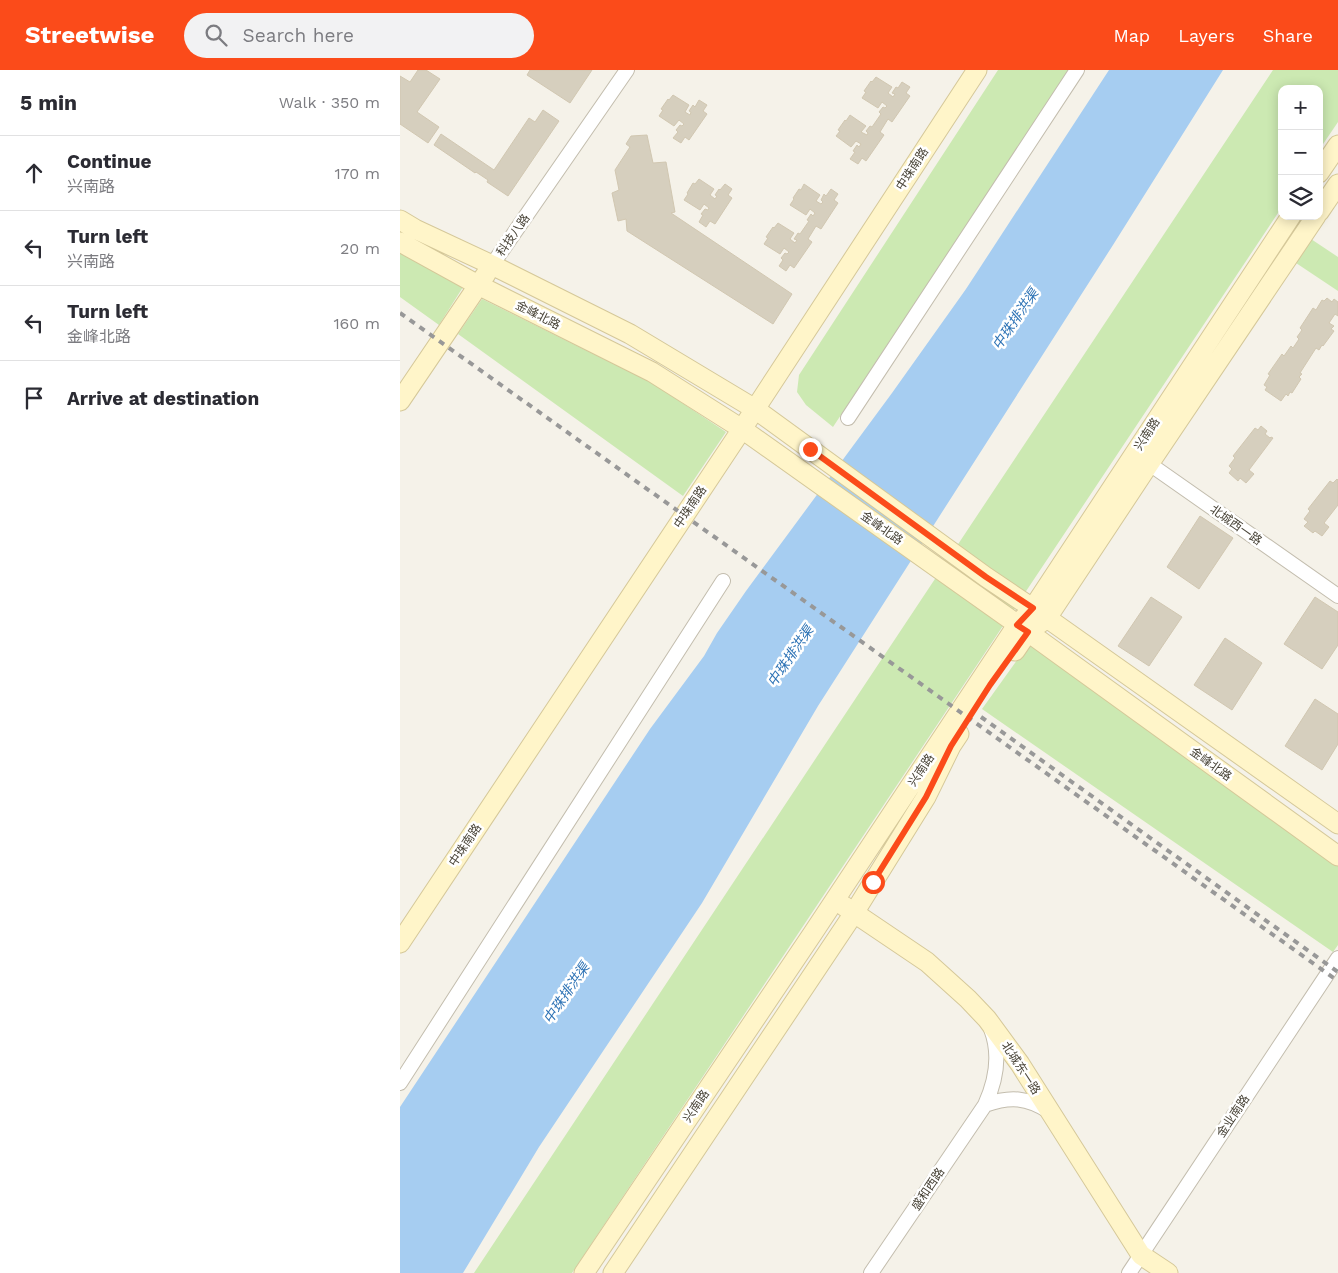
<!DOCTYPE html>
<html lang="en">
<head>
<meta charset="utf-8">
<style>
  body { margin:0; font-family:"Work Sans","Noto Sans SC",sans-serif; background:#f2f2f3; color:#2b2b33 }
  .controls { position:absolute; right:15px; top:15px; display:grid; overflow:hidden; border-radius:10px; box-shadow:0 2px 12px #0003 }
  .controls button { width:45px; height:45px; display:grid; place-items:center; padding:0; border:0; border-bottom:1px solid #e1e1e2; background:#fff; color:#2b2b33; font:25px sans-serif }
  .stop { position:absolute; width:15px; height:15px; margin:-11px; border:4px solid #fb4b1a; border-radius:50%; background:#fff }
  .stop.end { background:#fb4b1a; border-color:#fff; box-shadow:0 1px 5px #0008 }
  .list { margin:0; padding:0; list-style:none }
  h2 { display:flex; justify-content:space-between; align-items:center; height:65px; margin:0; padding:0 20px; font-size:21px }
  h2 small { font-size:16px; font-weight:400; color:#7c7c81 }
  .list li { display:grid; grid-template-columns:32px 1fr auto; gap:15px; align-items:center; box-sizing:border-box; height:75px; padding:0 20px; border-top:1px solid #e1e1e2 }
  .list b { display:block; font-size:19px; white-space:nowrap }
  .list p { margin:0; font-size:16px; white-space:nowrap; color:#7c7c81 }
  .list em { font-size:16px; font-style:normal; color:#7c7c81 }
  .icon { flex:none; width:28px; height:28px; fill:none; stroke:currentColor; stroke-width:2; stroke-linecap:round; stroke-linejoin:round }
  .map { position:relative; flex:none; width:938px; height:1203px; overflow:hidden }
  header { display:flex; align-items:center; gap:30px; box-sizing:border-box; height:70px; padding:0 25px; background:#fb4b1a; color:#fff }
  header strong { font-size:24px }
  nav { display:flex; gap:28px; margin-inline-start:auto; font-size:18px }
  .search { width:350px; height:45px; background:#f2f2f3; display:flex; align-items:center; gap:12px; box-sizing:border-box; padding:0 18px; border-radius:28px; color:#7c7c81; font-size:19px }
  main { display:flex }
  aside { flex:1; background:#fff }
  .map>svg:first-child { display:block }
  .green { fill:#cce9b2 }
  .water { fill:#a6cdf1 }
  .building { fill:#d6cfbe; stroke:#d1c7b1 }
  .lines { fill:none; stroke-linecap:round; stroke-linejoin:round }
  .street-casing { stroke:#c3bdae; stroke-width:16 }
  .secondary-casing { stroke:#d5c899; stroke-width:21 }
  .street { stroke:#fff; stroke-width:14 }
  .secondary { stroke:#fff5c9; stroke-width:19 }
  .rail { stroke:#989898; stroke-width:4; stroke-dasharray:6 6; stroke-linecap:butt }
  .route { stroke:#fb4b1a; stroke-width:6 }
  .labels { text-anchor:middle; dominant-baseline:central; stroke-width:5; stroke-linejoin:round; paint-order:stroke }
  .street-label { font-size:12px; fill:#484337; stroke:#fff }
  .water-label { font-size:14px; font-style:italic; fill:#2f74b6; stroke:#fff }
</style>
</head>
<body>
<header>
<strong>Streetwise</strong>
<div class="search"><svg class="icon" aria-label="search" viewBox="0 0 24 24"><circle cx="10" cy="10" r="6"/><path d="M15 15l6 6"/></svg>Search here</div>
<nav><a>Map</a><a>Layers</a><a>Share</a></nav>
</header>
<main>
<aside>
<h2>5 min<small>Walk · 350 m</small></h2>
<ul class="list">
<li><svg class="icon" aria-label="ahead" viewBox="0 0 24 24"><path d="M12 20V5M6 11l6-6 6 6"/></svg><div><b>Continue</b><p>兴南路</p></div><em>170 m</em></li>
<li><svg class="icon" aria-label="left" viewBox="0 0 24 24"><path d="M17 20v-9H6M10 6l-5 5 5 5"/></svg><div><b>Turn left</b><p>兴南路</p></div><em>20 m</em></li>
<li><svg class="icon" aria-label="left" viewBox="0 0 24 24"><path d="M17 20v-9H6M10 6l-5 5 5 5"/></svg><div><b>Turn left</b><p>金峰北路</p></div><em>160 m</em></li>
<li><svg class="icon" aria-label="arrive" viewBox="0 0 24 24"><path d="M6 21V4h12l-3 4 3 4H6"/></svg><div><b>Arrive at destination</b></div></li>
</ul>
</aside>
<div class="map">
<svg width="938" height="1203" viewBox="0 0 938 1203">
  <rect width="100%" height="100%" fill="#f5f2e9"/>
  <path class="green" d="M598,0h71l-236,357 -27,-22 -9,-13 2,-17z
    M873,0h65v52l-19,28v-61h-37v118l-710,1066h-98z
    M911,169l27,18v34l-42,-28z
    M0,182l63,35 -24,38 -39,-28z
    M82,229l170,84 74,49 -43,64 -225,-162z
    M630,572l308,224v79l-5,7 -351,-243z"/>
  <path class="water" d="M709,0h114l-110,175 -295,461 -116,197 -163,244 -76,126h-63v-166l250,-378 54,-73 13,-23 29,-42 146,-198 74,-104z"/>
  <path class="building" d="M18,0h8l14,9 -23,33 22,15 -11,16 -28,-19v-48l10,6z
    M130,0h62l-22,33 -43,-28z
    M476,7l16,10 -4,6 5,4 2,-3 -3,-1 4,-6 2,1 4,-6 8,5 -4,6 4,3 -18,26 -4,-3 -8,13 4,3 -18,26 -4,-3 -4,6 -8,-5 5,-7 -2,-1 4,-6 2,2 2,-3 -5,-3 -5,6 -15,-11 4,-5 -2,-1 7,-10 1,1 4,-6 16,11 -5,6 6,3 1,-2 -2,-2 4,-5 2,1 9,-13 -2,-2 4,-5 2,1 2,-2 -5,-4 -4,6 -16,-10 4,-6 -2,-1 7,-10 1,1z
    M273,25l16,10 -4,7 5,3 1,-3 -2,-1 4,-6 2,2 4,-7 8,5 -4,6 4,3 -18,26 -4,-3 -4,6 -8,-5 5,-6 -2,-2 4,-5 2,1 2,-2 -5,-4 -5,6 -15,-10 4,-6 -2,-1 7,-10 1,1z
    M143,40l16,11 -51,75 -21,-14 1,-2 -12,-8 -1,1 -41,-28 7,-11 53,36 35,-52 6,4z
    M247,65l6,28 13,-1 9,50 -4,1 121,81 -19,30 -146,-93 -1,-12 -8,2 -6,-28 7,-3 -4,-20 15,-23 -4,-3 5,-8z
    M299,109l15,10 -4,6 5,4 2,-3 -2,-1 4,-6 1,1 5,-6 7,5 -4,6 4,3 -17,26 -5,-3 -4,6 -7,-5 4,-7 -2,-1 4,-5 3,1 1,-2 -5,-4 -4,6 -16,-10 4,-6 -1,-1 6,-10 2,1z
    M404,114l16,11 -4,6 5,3 2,-2 -2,-2 3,-6 2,2 5,-7 7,5 -4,6 4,3 -17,26 -5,-3 -8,13 4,3 -18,26 -4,-3 -4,6 -7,-5 4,-6 -2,-2 4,-5 2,1 2,-2 -5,-4 -4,6 -16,-10 4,-6 -2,-1 7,-10 1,1 4,-5 16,10 -4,6 5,4 2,-3 -3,-1 4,-6 2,1 9,-13 -2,-1 4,-6 2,2 2,-3 -5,-4 -4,6 -16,-10 4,-6 -1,-1 6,-9 2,1z
    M927,228l5,4 2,-3 4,3v14l-3,-2 -6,9 5,3 -3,3 3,2 -11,15 -1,-1 -3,5 -3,-2 -16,25 2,1 -3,3 2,2 -9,14 -2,-1 -2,4 -2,-2 -5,7 -16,-11 2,-3 -3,-2 6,-10 -2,-1 14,-20 2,2 7,-10 2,2 6,-9 -2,-2 5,-7 -2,-2 13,-20 3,2 6,-10 2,1z
    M861,356l6,5 -2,3 5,4 1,-1 2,1 -24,32 5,4 -8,9 -6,-5 -2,3 -9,-8 3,-4 -3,-3 6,-8 -2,-2 22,-28 3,2z
    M937,409l1,1v25l-14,18 5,4 -7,9 -7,-5 -2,2 -9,-7 4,-4 -4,-3 6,-8 -2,-2 22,-28 3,2z
    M800,446l33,22 -34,51 -32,-22z
    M751,527l31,20 -33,49 -31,-20z
    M915,527l23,15v33l-16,24 -38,-25z
    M825,568l37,25 -30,47 -38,-25z
    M915,629l23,15v30l-16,26 -37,-24z"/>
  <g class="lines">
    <defs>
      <path id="street" d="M92,195l135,-195
        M448,348l229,-348
        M741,388l197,138
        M0,1013l323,-502
        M585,1035c25,-9 42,-8 65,7
        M471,1203l114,-168c11,-24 16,-50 6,-76
        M729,1203l209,-315"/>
      <path id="secondary" d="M919,103l19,-28
        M919,142l19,-28
        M0,150l15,9 77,36 138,69 125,75 231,168 61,41 291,206
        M0,172l78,43 174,87 90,57 286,203 310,224
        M0,331l86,-127
        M615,581l13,-19 19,-14 102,-154 167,-248
        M444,836l83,56 41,37 19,20 33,45 121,191 27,18
        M0,873l342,-514 235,-359
        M184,1203l229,-340 204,-308 16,-17 258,-392
        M213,1203l241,-360 72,-116 25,-51 8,-12"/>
    </defs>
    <use href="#street" class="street-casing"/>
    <use href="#secondary" class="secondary-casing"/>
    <use href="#street" class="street"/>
    <use href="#secondary" class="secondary"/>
    <path class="rail" d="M0,243l938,668
      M581,647l357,255"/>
  </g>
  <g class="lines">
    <path class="route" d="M410,379l176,128 47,31 -16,17 11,7 -38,53 -39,61 -25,51 -53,85"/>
  </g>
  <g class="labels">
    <g class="street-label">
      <text transform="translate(512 99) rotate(-57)">中珠南路</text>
      <text transform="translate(113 165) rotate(-55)">科技八路</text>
      <text transform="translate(138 245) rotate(27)">金峰北路</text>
      <text transform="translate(747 364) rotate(-57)">兴南路</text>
      <text transform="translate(290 437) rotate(-56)">中珠南路</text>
      <text transform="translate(836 455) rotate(35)">北城西一路</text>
      <text transform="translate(482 458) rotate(35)">金峰北路</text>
      <text transform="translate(811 694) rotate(36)">金峰北路</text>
      <text transform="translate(521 700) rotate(-56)">兴南路</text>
      <text transform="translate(65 775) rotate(-56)">中珠南路</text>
      <text transform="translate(621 998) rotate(57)">北城东一路</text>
      <text transform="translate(296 1036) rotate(-56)">兴南路</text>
      <text transform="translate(833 1046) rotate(-56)">金业南路</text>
      <text transform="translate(528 1119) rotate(-56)">盛和西路</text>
    </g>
    <g class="water-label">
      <text transform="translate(615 249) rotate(-56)">中珠排洪渠</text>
      <text transform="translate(390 586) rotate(-56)">中珠排洪渠</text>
      <text transform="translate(166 923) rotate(-56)">中珠排洪渠</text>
    </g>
  </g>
</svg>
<div class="controls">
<button>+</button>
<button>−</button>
<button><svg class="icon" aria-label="layers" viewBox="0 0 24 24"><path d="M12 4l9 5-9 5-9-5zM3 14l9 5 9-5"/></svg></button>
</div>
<div class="stop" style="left:473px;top:812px"></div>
<div class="stop end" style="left:410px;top:379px"></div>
</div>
</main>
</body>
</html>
